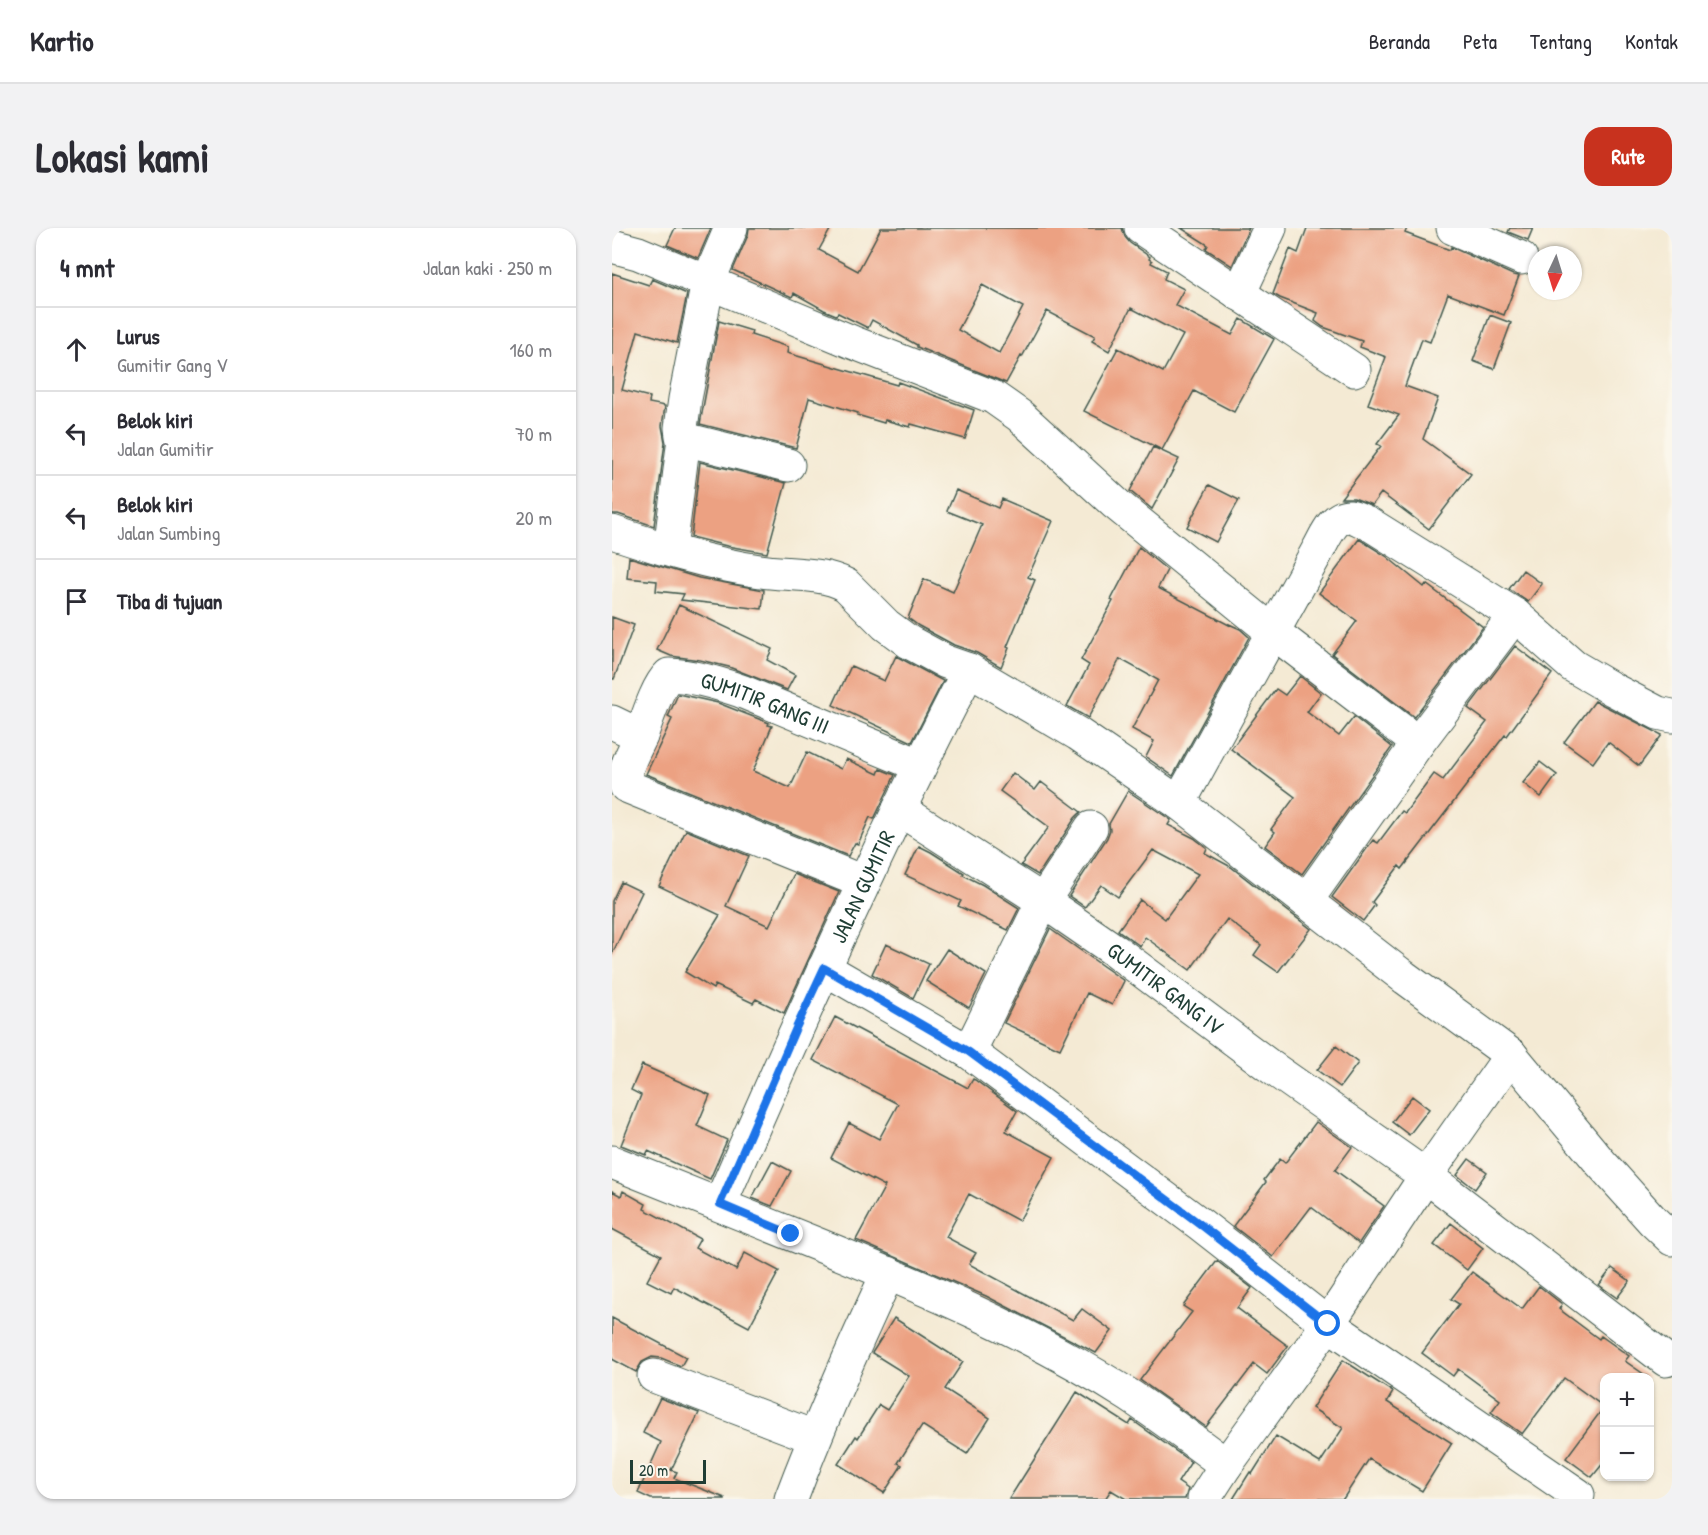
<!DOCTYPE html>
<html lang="id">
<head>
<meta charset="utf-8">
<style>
  body { margin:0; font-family:"Patrick Hand",sans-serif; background:#f2f2f3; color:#2b2b33 }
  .controls { position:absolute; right:18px; bottom:18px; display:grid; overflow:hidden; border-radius:12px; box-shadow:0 2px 4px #0004 }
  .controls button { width:54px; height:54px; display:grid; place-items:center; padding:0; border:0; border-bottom:2px solid #e1e1e2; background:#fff; color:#2b2b33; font:30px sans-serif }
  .compass { position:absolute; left:916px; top:18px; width:54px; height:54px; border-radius:50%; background:#fff; box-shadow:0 2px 4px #0004; rotate:184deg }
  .scale { position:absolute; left:18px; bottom:15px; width:76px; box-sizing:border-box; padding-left:6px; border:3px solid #1f3d34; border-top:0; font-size:16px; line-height:21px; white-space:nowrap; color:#1f3d34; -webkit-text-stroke:4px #fbf7ec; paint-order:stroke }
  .stop { position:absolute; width:18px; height:18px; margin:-14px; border:4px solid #1a73e8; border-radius:50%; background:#fff }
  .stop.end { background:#1a73e8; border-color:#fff; box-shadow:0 2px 6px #0008 }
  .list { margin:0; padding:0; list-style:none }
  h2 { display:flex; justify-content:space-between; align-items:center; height:78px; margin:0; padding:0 24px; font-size:26px }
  h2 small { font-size:20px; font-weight:400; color:#7c7c81 }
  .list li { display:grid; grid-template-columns:39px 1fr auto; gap:18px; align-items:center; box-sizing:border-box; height:84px; padding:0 24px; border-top:2px solid #e1e1e2 }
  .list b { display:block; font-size:22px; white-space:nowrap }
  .list p { margin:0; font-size:20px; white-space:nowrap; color:#7c7c81 }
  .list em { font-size:20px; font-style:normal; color:#7c7c81 }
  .icon { flex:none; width:33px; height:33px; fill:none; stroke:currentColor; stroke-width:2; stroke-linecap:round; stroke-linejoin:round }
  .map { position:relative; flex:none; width:1060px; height:1271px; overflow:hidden; border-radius:18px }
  header { display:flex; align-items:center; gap:36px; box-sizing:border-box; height:84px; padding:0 30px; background:#fff; border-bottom:2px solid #e1e1e2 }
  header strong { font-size:28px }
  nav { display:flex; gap:33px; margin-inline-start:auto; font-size:21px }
  .intro { display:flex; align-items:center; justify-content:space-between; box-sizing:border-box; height:144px; padding:0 36px }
  h1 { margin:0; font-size:42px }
  .button { padding:15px 27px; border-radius:18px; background:#c8321e; color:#fff; font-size:21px; font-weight:700 }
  main { display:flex; gap:36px; padding:0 36px }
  aside { flex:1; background:#fff; border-radius:18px; box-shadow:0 2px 4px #0004 }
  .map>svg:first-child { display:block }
  .building { fill:#eca182; fill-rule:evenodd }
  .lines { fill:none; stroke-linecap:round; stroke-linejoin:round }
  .minor-casing { stroke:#3f574c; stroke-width:35 }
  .minor { stroke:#fff; stroke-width:33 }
  .route { stroke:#1a73e8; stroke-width:8 }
  .labels { text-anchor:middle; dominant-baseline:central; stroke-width:4.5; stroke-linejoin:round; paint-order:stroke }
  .street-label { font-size:22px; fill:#1f3d34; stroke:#fbf7ec }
</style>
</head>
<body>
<header>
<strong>Kartio</strong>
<nav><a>Beranda</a><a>Peta</a><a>Tentang</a><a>Kontak</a></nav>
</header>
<div class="intro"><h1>Lokasi kami</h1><a class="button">Rute</a></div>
<main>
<aside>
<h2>4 mnt<small>Jalan kaki · 250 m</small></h2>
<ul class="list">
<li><svg class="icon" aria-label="ahead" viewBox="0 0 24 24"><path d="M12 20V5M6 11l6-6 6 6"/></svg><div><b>Lurus</b><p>Gumitir Gang V</p></div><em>160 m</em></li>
<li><svg class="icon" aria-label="left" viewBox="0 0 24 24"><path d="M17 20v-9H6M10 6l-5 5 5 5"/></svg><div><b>Belok kiri</b><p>Jalan Gumitir</p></div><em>70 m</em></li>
<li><svg class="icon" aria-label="left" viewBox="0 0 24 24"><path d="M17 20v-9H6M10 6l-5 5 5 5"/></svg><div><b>Belok kiri</b><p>Jalan Sumbing</p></div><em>20 m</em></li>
<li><svg class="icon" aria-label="arrive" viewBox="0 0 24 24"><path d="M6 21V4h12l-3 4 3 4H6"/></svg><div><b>Tiba di tujuan</b></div></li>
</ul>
</aside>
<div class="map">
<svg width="1060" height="1271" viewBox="0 0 1060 1271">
  <rect width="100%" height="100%" fill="#fbf7ec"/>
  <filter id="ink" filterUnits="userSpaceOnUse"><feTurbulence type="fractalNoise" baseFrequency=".0167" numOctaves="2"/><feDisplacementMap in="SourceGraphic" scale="12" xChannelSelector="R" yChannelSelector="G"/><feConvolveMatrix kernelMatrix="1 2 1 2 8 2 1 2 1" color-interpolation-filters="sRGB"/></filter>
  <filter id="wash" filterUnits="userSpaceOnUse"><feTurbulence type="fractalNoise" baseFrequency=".008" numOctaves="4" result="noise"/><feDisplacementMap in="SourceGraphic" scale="24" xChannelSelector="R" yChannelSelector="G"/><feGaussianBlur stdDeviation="1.35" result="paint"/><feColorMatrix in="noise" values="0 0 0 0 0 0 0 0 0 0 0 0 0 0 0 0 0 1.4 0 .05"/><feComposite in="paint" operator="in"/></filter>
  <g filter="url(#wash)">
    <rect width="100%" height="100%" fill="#f4ead4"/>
    <g id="blocks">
      <path class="building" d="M63,0h36l-13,30 -31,-13z
        M137,0h82l-12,22 39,21 23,-43h241l3,9 5,6 20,14 -1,2 3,2 -1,2 16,8 -3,8 20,10 -9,16 57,30 9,-16 33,20 -40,73 -40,-21 -32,59 -78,-39 34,-63 45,24 20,-37 -52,-27 -22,43 -17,-10 3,-5 -48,-25 -25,46 -1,-1 -15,27 -89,-36v-2l-45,-25 -4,8 -30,-15 -2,2 -12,-5 -30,-17 -2,4 -59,-27 15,-35zM370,57l41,22 -24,46 -41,-23z
        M569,0h68l-17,38 -26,-17 2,-4z
        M695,0h100l-2,5 45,17 1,-3 62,28 6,1 -15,39 -56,-21 -18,48 -8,-3 -17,47 33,12 -15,41 48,35 -42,55 -48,-36 -9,12 -18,-7h-13l40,-52 -4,-2 22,-29 -31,-11 18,-47 -26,-10 2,-6 -39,-14 -8,-6 3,-8 -38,-15 -7,-4 17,-45 8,4z
        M898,0h23l-5,12 -20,-8z
        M0,45l37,12 3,-6 35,15 -10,49 -39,-12 -16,59 28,7 -1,6 16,3 -3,20 3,16 -11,84 -36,-12h-6z
        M878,87l21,8 -17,46 -21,-8z
        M107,93l33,10 -1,4 37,12 -1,6 110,32 1,-3 76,28 -9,29 -54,-15 -1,3 -25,-7 -1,3 -27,-8 1,-2 -49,-15 -13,50 -96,-24z
        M541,219l26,12 -27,50 -22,-18z
        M88,234l86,21 -19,70 -40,-7 -36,-9z
        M597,257l30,15 -23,42 -29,-15z
        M344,262l42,18 4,-9 51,22 -25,56 7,3 -28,67 2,1 -8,19 -24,-14 -23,-8 -35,-19 -11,-8 16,-39 29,13 29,-67 -35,-14z
        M747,311l27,17 38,31 2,-3 57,43 -69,90 -82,-63 25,-33 -38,-28z
        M527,319l28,23 -9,18 71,37v-1l11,5 9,8 -76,139 -27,-19 8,-16 -22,-12 26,-49 -38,-21 -32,59 -21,-12 22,-41 -8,-5 32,-59 -2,-1z
        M17,329l70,21 65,12 -2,19 -81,-9 3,-6 -28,-3 1,-10 -30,-3z
        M911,342l19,14 -14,18 -19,-13z
        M67,377l93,44 -5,11 28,15 -8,15 -58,-23 -29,-7 -29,-4 -14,-6z
        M0,389l22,8 -20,54h-2z
        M903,418l37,28 -45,62 -2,-1 -103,134 -3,-3 -27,36 3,3 -12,16 -31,-24 41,-57 5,3 24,-32 3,2 29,-39 9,6 44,-58 -19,-14z
        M284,428l47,25 -31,61 -79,-37 18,-39 33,15z
        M688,448l21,17 -14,19 32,24 15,-19 38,30 -90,127 -37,-28 10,-14 -4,-3 24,-32 -64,-48 45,-60 9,6z
        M66,466l40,9 51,20 -1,2 4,1 -19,45 37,17 17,-36 34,17 5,-10 32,15 2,-5 15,6 -21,44 -4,-2 -12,27 -3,-1 -7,13 -202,-82 26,-55 -4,-2z
        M983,473l67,34 -23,31 -31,-24 -15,21 -29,-21z
        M928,534l17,13 -16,22 -18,-14z
        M401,545l22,17 6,-8 40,30 -6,6 -37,57 -17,-10 28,-38 -49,-36z
        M516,563l43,29 -3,5 26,13 13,10 -2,5 26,14 80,62 -33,43 -24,-17 7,-10 -34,-26 -37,51 -45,-33 -5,9 -22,-16 22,-30 25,19 33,-45 -45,-24 -35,47 -17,-12 -16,22 -16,-11 38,-58 3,-8 -1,-6z
        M74,602l63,26 -23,50 43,20 25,-52 45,18 -55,121 -28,-14 -3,4 -38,-18 -2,4 -28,-17 35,-57 -61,-29z
        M307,618l12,6 33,21 -1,2 20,10 36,23 -11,22 -50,-24 3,-5 -56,-26z
        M9,654l21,10 -30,62v-53z
        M438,701l74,52 -12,24 -25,-12 -27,56 -56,-26z
        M274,716l43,20 -16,34 -41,-24z
        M335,721l39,25 -17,34 -43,-27z
        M223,789l133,71 5,-9 2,1 42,31 -11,20 48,26 -35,64 -50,-27 -23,43 30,16 -7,11 104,56 9,-11 30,22 -16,22 -110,-57 -130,-56 29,-54 -54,-28 18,-35 30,16 19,-35 -85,-44z
        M724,818l22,17 -18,24 -23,-17z
        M30,837l68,30 -13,31 30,14 -17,39 -62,-28 -2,4 -25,-10 20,-50 -10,-5z
        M800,868l17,13 -20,26 -17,-13z
        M704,894l36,25 -17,23 49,36 -25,37 -48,-36 -38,50 -40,-31 33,-44 -2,-2 16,-21 5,4z
        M857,931l18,13 -12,17 -18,-14z
        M160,933l19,10 -19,35 -20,-8z
        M0,963l9,5 2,-5 23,13 -2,5 56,30 -5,9 41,22 9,-17 34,18 -30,56 -75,-40 -3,6 -24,-12 14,-26 -49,-26z
        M839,995l32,25 -16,22 -33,-25z
        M605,1033l35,27 -15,20 51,38 -21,28 -13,-10 -48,63 -66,-47 52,-68 -9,-6z
        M1000,1040l18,13 -13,17 -18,-13z
        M860,1044l50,37 17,-23 23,18 -3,5 40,30 2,-3 28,20 -4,5 23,16h-43v84l-13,16 -26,-19 38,-51 -40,-29 -42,56 -31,-22 9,-12 -42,-31 -5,7 -31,-23 37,-49 -8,-5z
        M0,1090l74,39 -5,9 -20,-8 -9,-1 -10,5 -6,10 -24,-13z
        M282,1090l69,44 -18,27 45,29 -23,36 -45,-29 -24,38 4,2 -18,28 -46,-29 18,-28 2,2 21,-33 8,5 22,-34 -37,-23z
        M731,1132l50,32 -6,10 65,41 -30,48 -53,-32 -26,40h-110l17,-27 2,2 24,-38 44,27 23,-35 -31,-20z
        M465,1164l52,33 3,-5 59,42 -13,20 10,7 -3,10h-59l-15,-9 -6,9h-96z
        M48,1170l39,15 -28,57 6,2 -3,6 51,20v1h-74l-13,-6 23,-51 -18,-9z"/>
    </g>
  </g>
  <g filter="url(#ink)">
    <use href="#blocks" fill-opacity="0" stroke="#3f574c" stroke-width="1.5"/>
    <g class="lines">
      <defs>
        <g id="minor">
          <path d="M119,0l-23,54 -23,117 -4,29 1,8 6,4 100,25"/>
          <path d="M529,0l213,142"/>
          <path d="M841,0l68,30"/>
          <path d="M0,18l26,7 214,89 141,55 27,19 96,88 157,128 145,111"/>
          <path d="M627,66l31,-66"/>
          <path d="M0,304c48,16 98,32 148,39 27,4 62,1 86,14l40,40 23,17 37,20 23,8 109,64 101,69 225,174 107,78 89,107 53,59 19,18"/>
          <path d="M58,322l14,-112"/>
          <path d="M0,494l29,14c-6,14 -20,35 -15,50l237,96"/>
          <path id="s1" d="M29,508c6,-17 16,-50 28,-61 25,1 49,8 72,16l178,74"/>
          <path d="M567,575l139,-253c7,-12 15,-35 32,-34 6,1 12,5 18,7l147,92 58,51 41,24 44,23 14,3"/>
          <path id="s2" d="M287,581l144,92 74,51 151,113 158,111 240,184"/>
          <path d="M694,673l112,-158 97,-128"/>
          <path d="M212,740l145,84 231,172 128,100 250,171"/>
          <path d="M357,824l74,-151 48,-73"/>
          <path d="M0,934c69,27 138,55 207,83 106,43 214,89 311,151 33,22 64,45 96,69"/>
          <path id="s3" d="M108,976c78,-180 158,-359 249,-534"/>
          <path d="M42,1148l160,61"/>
          <path d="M179,1271c29,-77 62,-151 97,-226"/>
          <path d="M592,1271l22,-34 102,-141 98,-148 85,-121"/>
        </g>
      </defs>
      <use href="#minor" class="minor-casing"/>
      <use href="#minor" class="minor"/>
    </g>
  </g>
  <g class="lines" filter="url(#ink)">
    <path class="route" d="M179,1006l-71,-30 76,-176 28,-60 145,84 231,172 128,100"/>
  </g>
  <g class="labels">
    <g class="street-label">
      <text stroke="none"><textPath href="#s1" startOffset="168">GUMITIR GANG III</textPath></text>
      <text stroke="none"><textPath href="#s3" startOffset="348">JALAN GUMITIR</textPath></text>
      <text stroke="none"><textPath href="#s2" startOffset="321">GUMITIR GANG IV</textPath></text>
    </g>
  </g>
</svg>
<div class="controls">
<button>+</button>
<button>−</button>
</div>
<svg class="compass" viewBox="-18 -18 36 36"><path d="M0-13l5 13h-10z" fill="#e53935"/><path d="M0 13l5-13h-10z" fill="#7c7c81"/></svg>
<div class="scale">20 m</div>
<div class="stop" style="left:716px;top:1096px"></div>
<div class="stop end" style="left:179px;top:1006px"></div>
</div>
</main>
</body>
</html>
